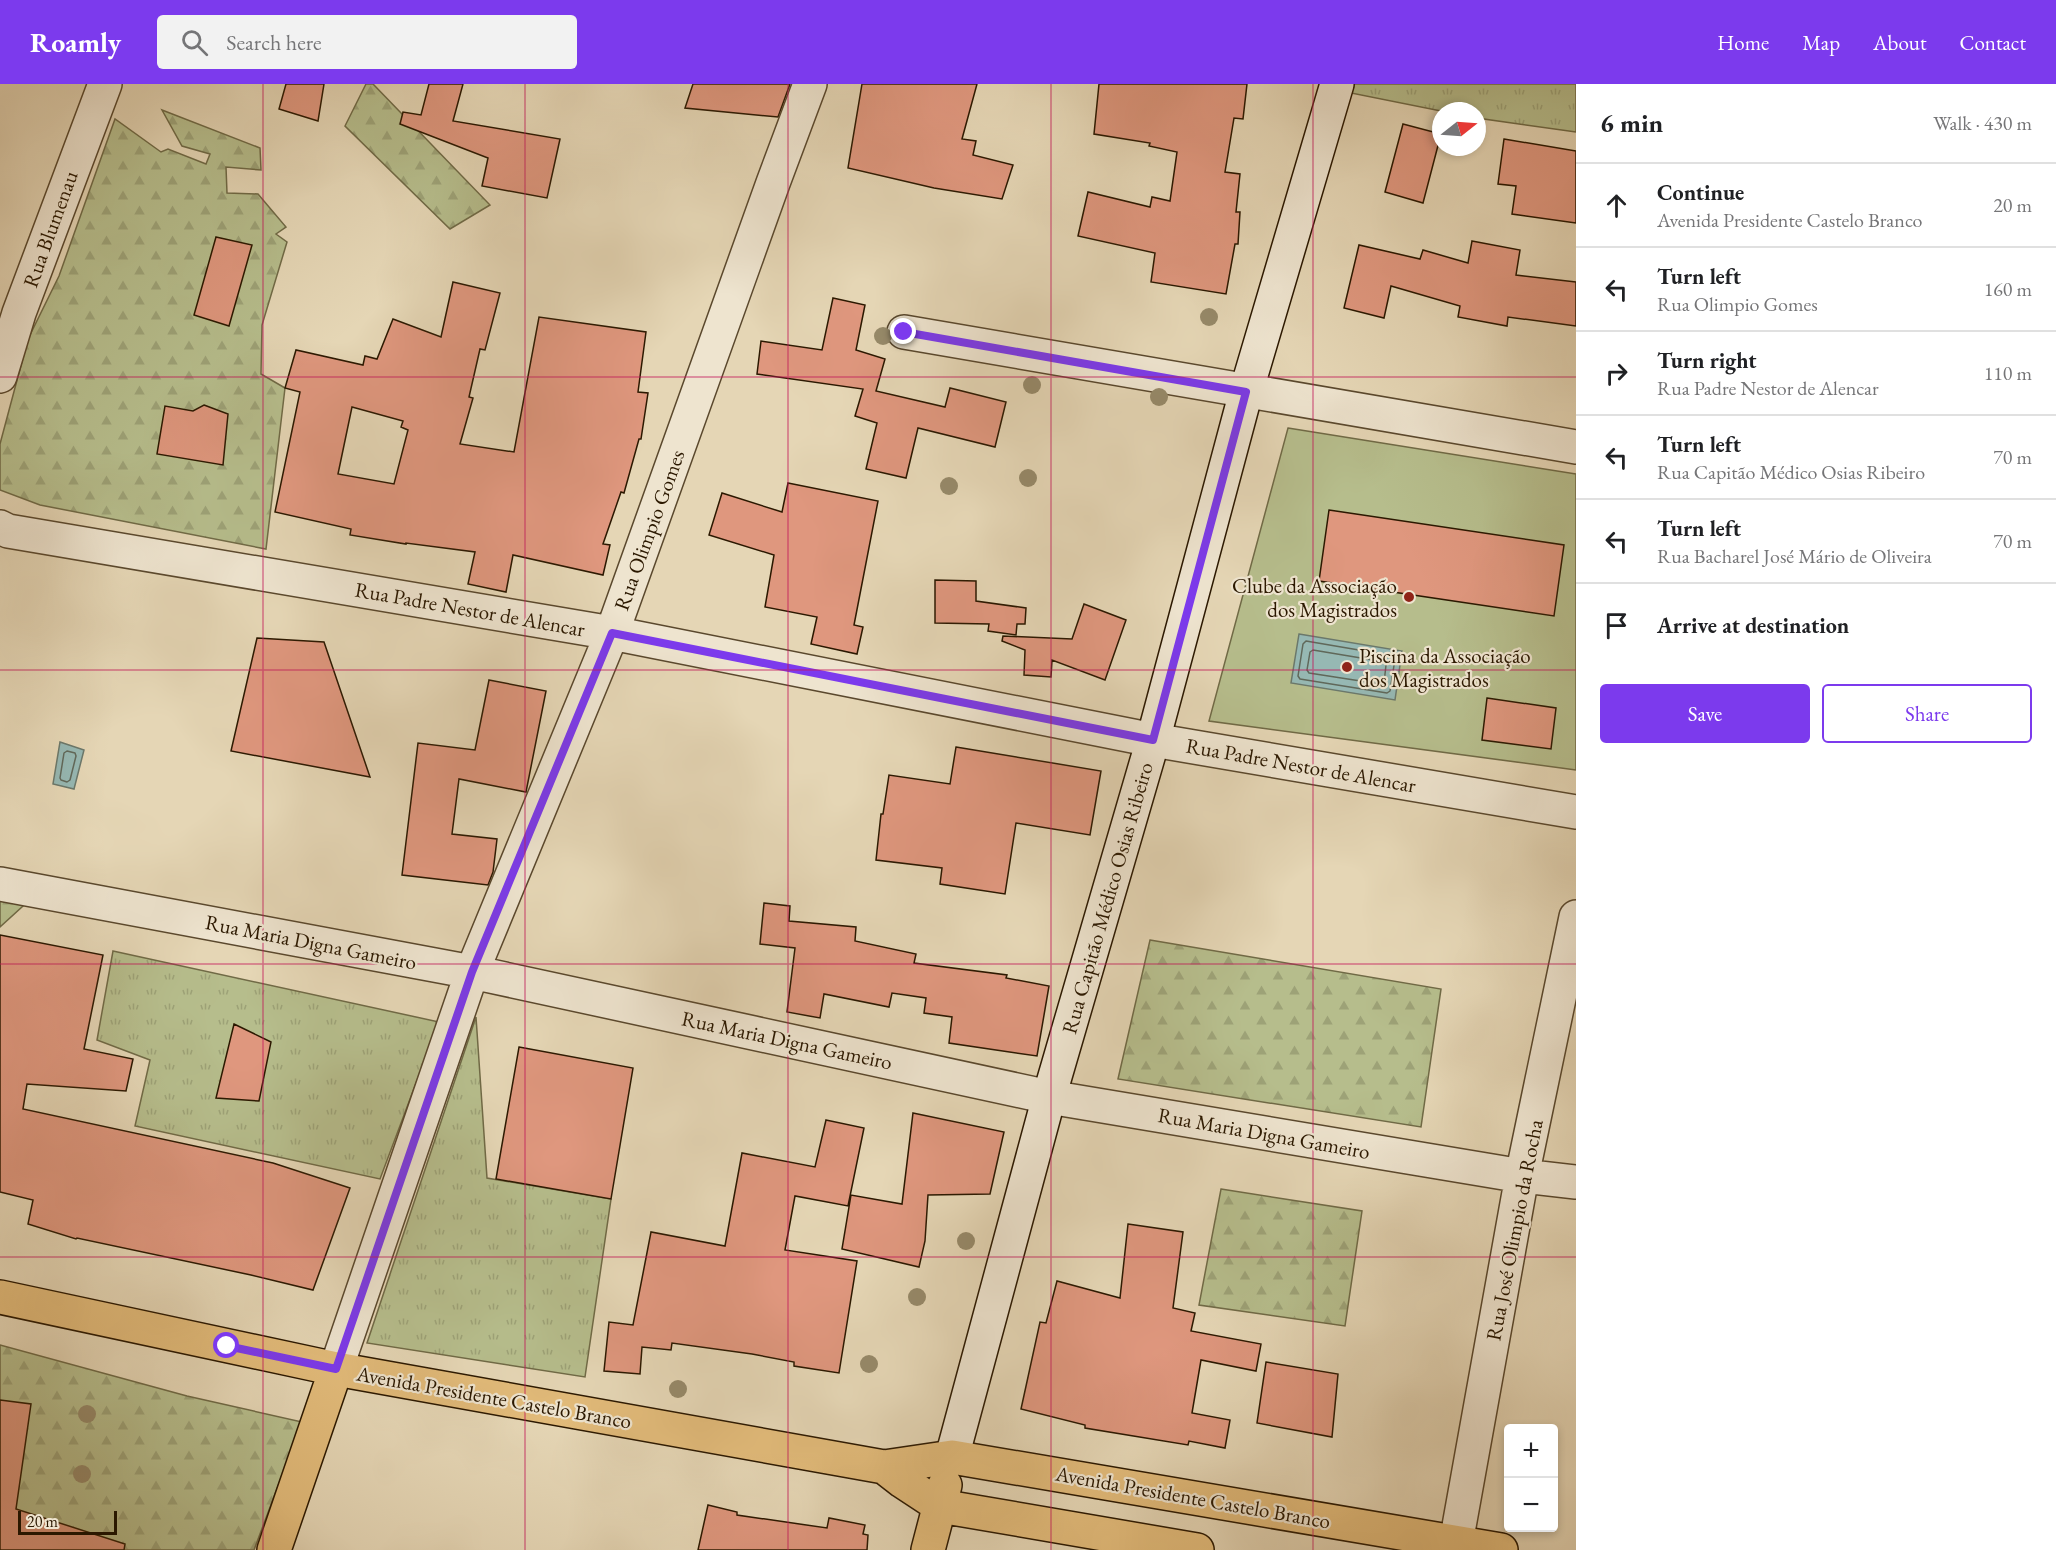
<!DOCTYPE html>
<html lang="en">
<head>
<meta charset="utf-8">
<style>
  body { margin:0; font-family:"EB Garamond",serif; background:#f2f2f2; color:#202124 }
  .controls { position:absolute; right:18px; bottom:18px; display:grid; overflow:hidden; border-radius:6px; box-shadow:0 3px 9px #0003 }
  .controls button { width:54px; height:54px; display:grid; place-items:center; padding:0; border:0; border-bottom:2px solid #e0e0e0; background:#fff; color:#202124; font:30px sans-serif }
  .compass { position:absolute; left:1432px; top:18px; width:54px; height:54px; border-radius:50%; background:#fff; box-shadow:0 3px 9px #0003; rotate:73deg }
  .scale { position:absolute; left:18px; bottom:15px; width:99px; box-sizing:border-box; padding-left:6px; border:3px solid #2b1800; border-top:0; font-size:16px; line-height:21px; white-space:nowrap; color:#2b1800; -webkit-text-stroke:4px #eee4cf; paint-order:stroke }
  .stop { position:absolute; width:18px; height:18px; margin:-14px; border:4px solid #7c3aed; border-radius:50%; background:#fff }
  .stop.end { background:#7c3aed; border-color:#fff; box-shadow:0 2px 6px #0008 }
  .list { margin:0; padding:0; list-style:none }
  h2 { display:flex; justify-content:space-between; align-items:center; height:78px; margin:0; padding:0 24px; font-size:26px }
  h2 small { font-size:20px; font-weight:400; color:#757577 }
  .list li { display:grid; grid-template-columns:39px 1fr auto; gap:18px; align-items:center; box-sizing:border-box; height:84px; padding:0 24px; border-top:2px solid #e0e0e0 }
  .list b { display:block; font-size:22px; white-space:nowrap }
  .list p { margin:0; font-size:20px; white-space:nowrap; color:#757577 }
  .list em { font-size:20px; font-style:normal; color:#757577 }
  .actions { display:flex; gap:12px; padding:18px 24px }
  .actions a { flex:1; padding:14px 0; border:2px solid #7c3aed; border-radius:6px; text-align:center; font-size:21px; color:#7c3aed }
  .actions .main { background:#7c3aed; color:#fff }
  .icon { flex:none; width:33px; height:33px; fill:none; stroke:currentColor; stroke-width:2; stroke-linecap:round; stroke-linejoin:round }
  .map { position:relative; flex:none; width:1576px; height:1466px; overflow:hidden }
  header { display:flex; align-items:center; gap:36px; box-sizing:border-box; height:84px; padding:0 30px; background:#7c3aed; color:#fff }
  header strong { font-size:28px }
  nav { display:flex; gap:33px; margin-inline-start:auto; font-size:21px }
  .search { width:420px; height:54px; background:#f2f2f2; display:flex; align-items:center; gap:15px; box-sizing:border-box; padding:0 21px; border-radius:6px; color:#757577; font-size:22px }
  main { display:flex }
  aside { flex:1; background:#fff }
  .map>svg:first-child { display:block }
  .grass { fill:url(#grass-tufts); stroke:#706a46; stroke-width:1.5 }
  .forest { fill:url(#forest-firs); stroke:#706a46; stroke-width:1.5 }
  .pitch { fill:#b6bd8c; stroke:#706a46; stroke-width:1.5 }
  .water { fill:#96b8b3; stroke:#6b786b; stroke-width:1.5 }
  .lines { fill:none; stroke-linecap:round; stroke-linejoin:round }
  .shore { stroke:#60685a; stroke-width:1.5 }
  .building { fill:#df977e; stroke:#2b1800; stroke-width:1.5; fill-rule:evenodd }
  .street-casing { stroke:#5a482d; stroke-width:36 }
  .secondary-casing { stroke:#2b1800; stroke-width:36 }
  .primary-casing { stroke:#2b1800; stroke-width:36 }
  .street { stroke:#eee4cf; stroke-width:33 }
  .secondary { stroke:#eee4cf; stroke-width:33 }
  .primary { stroke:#e2bb7a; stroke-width:33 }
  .tree { fill:#968969 }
  .route { stroke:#7c3aed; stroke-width:8 }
  .grid { fill:none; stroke:#c2185b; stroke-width:1.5; stroke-opacity:0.55 }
  .poi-dot { fill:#8f2418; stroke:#eee4cf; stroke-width:2 }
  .labels { text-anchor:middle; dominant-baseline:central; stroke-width:4.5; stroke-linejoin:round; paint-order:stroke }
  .street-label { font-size:21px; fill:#2b1800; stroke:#eee4cf }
  .poi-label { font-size:21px; fill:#2b1800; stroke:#eee4cf; text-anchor:end }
</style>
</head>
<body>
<header>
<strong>Roamly</strong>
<div class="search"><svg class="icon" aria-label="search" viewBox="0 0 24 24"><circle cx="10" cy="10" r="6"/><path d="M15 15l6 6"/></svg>Search here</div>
<nav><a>Home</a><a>Map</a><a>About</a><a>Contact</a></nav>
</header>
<main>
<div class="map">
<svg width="1576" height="1466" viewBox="0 0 1576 1466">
  <defs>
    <pattern id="grass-tufts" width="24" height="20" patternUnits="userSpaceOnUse" patternTransform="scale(1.5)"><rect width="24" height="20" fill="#b6bd8c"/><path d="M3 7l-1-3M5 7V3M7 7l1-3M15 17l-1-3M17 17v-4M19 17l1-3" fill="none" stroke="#9da277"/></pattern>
    <pattern id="forest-firs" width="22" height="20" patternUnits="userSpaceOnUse" patternTransform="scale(1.5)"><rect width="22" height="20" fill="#b6bd8c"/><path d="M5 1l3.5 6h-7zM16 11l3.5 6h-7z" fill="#9da277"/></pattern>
  </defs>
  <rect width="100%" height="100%" fill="#e5d6b5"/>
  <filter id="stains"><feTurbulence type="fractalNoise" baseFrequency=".00333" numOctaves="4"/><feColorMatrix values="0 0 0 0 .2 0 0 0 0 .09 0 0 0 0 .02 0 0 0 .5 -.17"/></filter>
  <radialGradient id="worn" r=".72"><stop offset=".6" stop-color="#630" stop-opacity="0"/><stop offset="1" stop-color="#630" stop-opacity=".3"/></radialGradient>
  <path class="grass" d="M1354,0h222v48l-99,-14v-7h-36l-90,-18z
    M113,867l326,71 -59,157 -245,-53 15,-66 -53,-20z
    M476,933l11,161 124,21 -26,178 -218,-34z"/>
  <path class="forest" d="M366,0h7l117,121 -40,24 -105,-103z
    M162,26l98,38 1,22 -35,-3 1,26 31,1 28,33 -10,7 11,8 -25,83 -1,49 24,14 -19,161 -226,-44 -40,-15v-46l28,-105 31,-63 56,-157 46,33 7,-3 38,15 4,-10 -28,-8z
    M0,806h4l19,16 -23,21z
    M1150,856l291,49 -20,138 -303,-48z
    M1221,1105l141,22 -17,115 -146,-21z
    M0,1261l187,51 115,26 -48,128h-254z"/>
  <path class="pitch" d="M1288,344l288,46v296l-367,-49z"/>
  <path class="water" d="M1299,550l103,17 -7,49 -104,-17z
    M60,658l24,8 -10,39 -21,-5z"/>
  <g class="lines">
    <path class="shore" d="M1306,557l88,15 1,3 -5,32 -3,2 -87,-14 -2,-3 5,-32z
      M1313,566l72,12 1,3 -2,18 -4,1 -71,-11 -2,-3 3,-18z
      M67,667l8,2 1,3 -6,24 -3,2 -6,-2 -1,-2 4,-25z"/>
  </g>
  <path class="building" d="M286,0h38l-6,37 -39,-12z
    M429,0h34l-10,37 107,18 -13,59 -65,-12 6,-28 -88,-34 3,-12 18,3z
    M693,0h97l-12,33 -93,-9z
    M862,0h115l-15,55 14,2 -3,14 40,10 -11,34 -68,-11 -86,-20z
    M1099,0h148l-4,35 -9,-1 -9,54 15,2 -4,38h4l-2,32h-3l-9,50 -75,-12 4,-29 -77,-17 10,-44 62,15 2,-10 18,4 7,-49 -28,-6 1,-3 -56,-9z
    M1403,40l38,10 -18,69 -38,-11z
    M1504,55l72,12v72l-64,-9 4,-28 -18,-2z
    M216,153l36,8 -23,81 -35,-11z
    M1472,157l48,9 -4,25 60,7v44l-68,-9 -1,9 -49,-9 2,-11 -69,-20 -7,32 -40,-10 15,-63 61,14 3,-9 45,13z
    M453,198l47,11 -15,57 -5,-1 -11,48 4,1 -13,46 54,8 25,-135 107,15 -8,60 10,1 -7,46h-2l-15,54 -3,-1 -18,52 7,1 -7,30 -90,-20 -7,37 -38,-8 7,-32 -69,-9v1l-56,-9 1,-6 -76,-17 25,-120 -15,-4 11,-38 67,15 2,-9 12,3 16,-40 48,18zM352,323l51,14 -2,6 7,3 -14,54 -56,-10z
    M833,214l32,7 -9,45 29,9 -9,32 69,16 5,-19 56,14 -11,45 -77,-19 -12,50 -40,-9 11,-46 -22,-7 8,-27 -106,-15 4,-33 61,9z
    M204,321l24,9 -5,51 -66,-11 8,-48 28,5z
    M788,399l90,18 -24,124 9,2 -6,27 -46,-10 6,-27 -52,-10 9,-52 -65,-20 13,-42 60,19z
    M1329,426l235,35 -10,71 -235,-35z
    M935,496l41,1v20l50,7 -1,16h-8l-1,11 -28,-4 1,-7 -54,-1z
    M1084,520l42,16 -21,60 -53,-20 -1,17 -27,-2 1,-25 -23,-9 1,-5 69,3z
    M257,554l67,4 46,135 -139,-26z
    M489,596l57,11 -20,101 -67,-13 -7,55 45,5 -4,33 -5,13 -86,-10 16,-132 57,7z
    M1487,614l69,10 -5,41 -69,-9z
    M956,663l145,24 -11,64 -74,-12 -11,71 -65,-10 2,-16 -66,-8 5,-46h2l6,-39 61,9z
    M764,819l26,3 -1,15 67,6 -1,14 61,13 -2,9 93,12 -1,3 43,8 -12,70 -88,-13 3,-26 -28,-4 2,-15 -34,-5 -3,14 -65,-13 -4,24 -33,-6 8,-64 -35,-4z
    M0,851l103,20 -19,94 49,10 -7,32 -99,-7 -4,25 250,54 77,25 -37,102 -62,-15 -174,-37 -1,1 -48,-15 5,-24 -33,-8z
    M234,940l37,18 -12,59 -43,-3z
    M519,963l114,21 -22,131 -115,-20z
    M913,1029l91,19 -14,62 -62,1 -3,46 -6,26 -77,-18 9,-54 51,9z
    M826,1036l38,8 -16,78 -53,-10 -10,54 72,11 -18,112 -45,-7v-4l-42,-8 -80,-11 -1,7 -29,-3 -2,27 -36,-3 5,-49 24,3 18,-93 74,14 17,-93 73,14z
    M1128,1140l55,8 -10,76 22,5 -4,18 70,13 -5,27 -55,-11 -9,53 38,7 -5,28 -36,-7 -1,4 -103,-17v-3l-64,-16 19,-87 6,1 11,-42 63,17z
    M1266,1278l72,12 -6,63 -75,-14z
    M0,1316l31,4 -15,105 109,35 -1,6h-124z
    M708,1421l29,7v3l90,13 2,-10 36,7 -2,9 5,1 -1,15h-169z"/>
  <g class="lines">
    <defs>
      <path id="street" d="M904,248l672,115
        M0,292l19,-63 86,-229
        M0,443l8,4 604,102 541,107 423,72
        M0,800l472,88 577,125 473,79 54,6
        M336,1285l136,-397 140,-339 161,-450 37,-99
        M1456,1459l66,-367 54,-259"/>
      <path id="secondary" d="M952,1373l97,-360 104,-357 93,-348 91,-308"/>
      <path id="primary" d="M0,1213l336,72 548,98 68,-10 549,93
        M884,1383l18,14 38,25 257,44
        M274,1466l62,-181
        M928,1466l17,-65"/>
    </defs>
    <use href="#street" class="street-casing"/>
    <use href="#secondary" class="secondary-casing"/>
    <use href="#primary" class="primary-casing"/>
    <use href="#street" class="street"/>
    <use href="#secondary" class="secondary"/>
    <use href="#primary" class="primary"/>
  </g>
  <g class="tree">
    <circle cx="1209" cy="233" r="9"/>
    <circle cx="883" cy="252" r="9"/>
    <circle cx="1032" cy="301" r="9"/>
    <circle cx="1159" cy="313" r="9"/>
    <circle cx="1028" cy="394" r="9"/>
    <circle cx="949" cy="402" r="9"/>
    <circle cx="966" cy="1157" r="9"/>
    <circle cx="917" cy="1213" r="9"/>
    <circle cx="869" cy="1280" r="9"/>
    <circle cx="678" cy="1305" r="9"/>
    <circle cx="87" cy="1330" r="9"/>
    <circle cx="82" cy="1390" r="9"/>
  </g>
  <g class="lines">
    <path class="route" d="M227,1262l109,23 136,-397 140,-339 541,107 93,-348 -342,-60"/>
  </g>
  <path class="grid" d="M263,0v1466M525,0v1466M788,0v1466M1051,0v1466M1313,0v1466M0,293h1576M0,586h1576M0,880h1576M0,1173h1576"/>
  <g class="poi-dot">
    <circle cx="1409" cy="513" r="6"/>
    <circle cx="1347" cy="583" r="6"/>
  </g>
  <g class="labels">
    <g class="street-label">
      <text transform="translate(50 145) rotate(-70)">Rua Blumenau</text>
      <text transform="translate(649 446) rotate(-70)">Rua Olimpio Gomes</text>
      <text transform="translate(470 525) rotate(10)">Rua Padre Nestor de Alencar</text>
      <text transform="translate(1301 681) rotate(10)">Rua Padre Nestor de Alencar</text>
      <text transform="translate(1107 814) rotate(-74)">Rua Capitão Médico Osias Ribeiro</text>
      <text transform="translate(311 858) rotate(11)">Rua Maria Digna Gameiro</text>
      <text transform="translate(787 956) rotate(12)">Rua Maria Digna Gameiro</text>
      <text transform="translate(1264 1049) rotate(10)">Rua Maria Digna Gameiro</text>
      <text transform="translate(1514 1146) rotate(-79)">Rua José Olimpio da Rocha</text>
      <text transform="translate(494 1313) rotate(10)">Avenida Presidente Castelo Branco</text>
      <text transform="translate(1193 1413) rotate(10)">Avenida Presidente Castelo Branco</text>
    </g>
    <g class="poi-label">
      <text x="1397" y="501">Clube da Associação<tspan x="1397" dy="24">dos Magistrados</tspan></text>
      <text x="1359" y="571" text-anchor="start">Piscina da Associação<tspan x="1359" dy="24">dos Magistrados</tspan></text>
    </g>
  </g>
  <rect width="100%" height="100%" filter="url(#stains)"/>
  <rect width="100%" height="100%" fill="url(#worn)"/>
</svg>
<div class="controls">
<button>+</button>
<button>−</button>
</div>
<svg class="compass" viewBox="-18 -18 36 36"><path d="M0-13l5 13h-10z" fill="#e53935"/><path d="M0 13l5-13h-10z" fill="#757577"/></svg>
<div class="scale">20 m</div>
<div class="stop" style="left:227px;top:1262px"></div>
<div class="stop end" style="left:904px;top:248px"></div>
</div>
<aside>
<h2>6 min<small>Walk · 430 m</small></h2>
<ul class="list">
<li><svg class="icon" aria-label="ahead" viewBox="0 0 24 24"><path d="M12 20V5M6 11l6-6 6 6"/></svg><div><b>Continue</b><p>Avenida Presidente Castelo Branco</p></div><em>20 m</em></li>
<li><svg class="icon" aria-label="left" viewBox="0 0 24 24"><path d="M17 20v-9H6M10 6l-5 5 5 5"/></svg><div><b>Turn left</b><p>Rua Olimpio Gomes</p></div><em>160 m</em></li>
<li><svg class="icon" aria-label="right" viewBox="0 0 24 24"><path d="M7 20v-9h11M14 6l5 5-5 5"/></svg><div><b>Turn right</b><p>Rua Padre Nestor de Alencar</p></div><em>110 m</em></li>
<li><svg class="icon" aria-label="left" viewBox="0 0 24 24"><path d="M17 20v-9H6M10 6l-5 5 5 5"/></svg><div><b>Turn left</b><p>Rua Capitão Médico Osias Ribeiro</p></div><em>70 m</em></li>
<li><svg class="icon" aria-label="left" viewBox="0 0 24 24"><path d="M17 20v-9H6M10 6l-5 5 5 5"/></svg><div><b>Turn left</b><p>Rua Bacharel José Mário de Oliveira</p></div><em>70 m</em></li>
<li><svg class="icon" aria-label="arrive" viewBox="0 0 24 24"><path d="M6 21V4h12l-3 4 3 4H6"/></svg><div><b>Arrive at destination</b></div></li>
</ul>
<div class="actions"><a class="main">Save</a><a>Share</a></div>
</aside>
</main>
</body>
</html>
